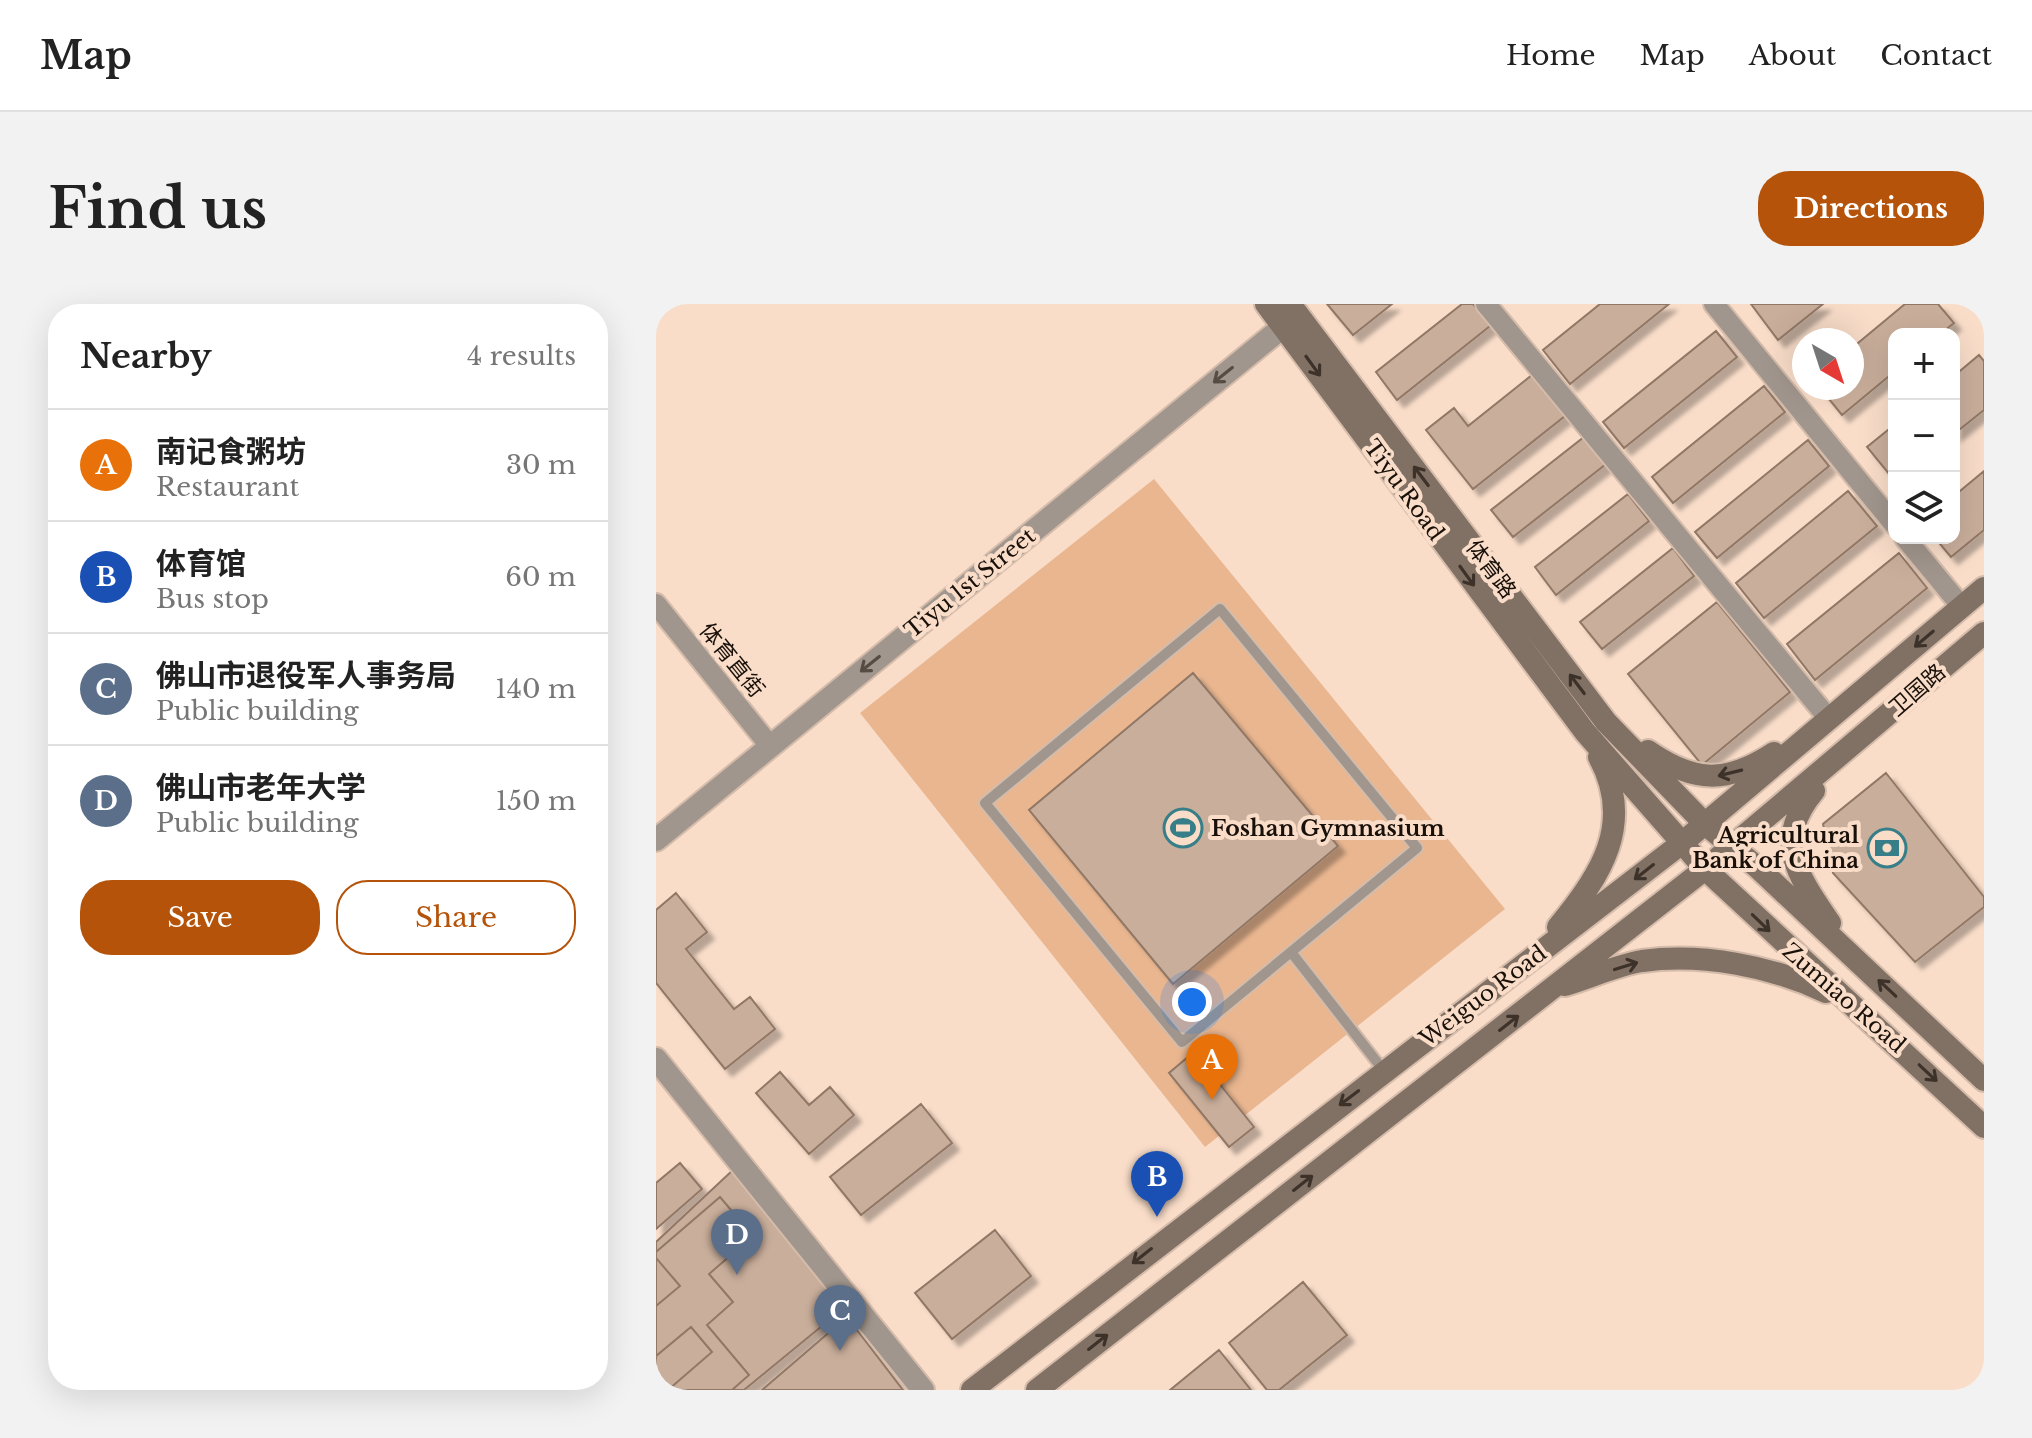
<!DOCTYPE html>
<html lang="en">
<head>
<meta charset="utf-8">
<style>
  body { margin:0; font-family:"Libre Baskerville","Noto Sans SC",serif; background:#f2f2f2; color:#222 }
  .controls { position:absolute; right:24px; top:24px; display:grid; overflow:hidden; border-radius:16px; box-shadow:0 8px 32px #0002 }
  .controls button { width:72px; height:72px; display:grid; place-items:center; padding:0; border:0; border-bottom:2px solid #e0e0e0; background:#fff; color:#222; font:40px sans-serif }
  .compass { position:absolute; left:1136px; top:24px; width:72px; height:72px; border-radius:50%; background:#fff; box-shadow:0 8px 32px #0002; rotate:141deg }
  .you { position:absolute; left:536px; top:698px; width:28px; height:28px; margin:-20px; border:6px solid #fff; border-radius:50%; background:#1a73e8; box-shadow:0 0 0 12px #1a73e833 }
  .badge { display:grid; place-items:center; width:52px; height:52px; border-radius:50%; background:#b45309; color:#fff; font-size:26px; font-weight:700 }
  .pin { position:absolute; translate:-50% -66px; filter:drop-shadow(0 2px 4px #0008) }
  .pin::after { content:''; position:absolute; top:42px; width:28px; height:24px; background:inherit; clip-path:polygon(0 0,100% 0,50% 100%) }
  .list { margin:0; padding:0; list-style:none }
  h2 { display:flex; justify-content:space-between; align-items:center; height:104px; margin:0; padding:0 32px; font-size:34px }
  h2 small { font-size:26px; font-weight:400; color:#767676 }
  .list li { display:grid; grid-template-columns:52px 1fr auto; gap:24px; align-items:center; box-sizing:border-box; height:112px; padding:0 32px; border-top:2px solid #e0e0e0 }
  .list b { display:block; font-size:30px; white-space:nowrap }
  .list p { margin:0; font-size:26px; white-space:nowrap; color:#767676 }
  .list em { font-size:26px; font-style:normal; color:#767676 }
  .actions { display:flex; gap:16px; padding:24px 32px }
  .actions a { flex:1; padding:18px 0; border:2px solid #b45309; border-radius:32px; text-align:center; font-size:28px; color:#b45309 }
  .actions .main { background:#b45309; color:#fff }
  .icon { flex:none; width:44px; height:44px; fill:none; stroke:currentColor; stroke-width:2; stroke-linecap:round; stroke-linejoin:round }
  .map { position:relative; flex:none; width:1328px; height:1086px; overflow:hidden; border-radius:32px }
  header { display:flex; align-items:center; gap:48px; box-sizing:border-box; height:112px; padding:0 40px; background:#fff; border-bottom:2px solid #e0e0e0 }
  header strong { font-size:38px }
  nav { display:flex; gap:44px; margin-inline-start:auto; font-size:28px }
  .intro { display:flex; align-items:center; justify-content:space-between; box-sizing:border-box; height:192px; padding:0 48px }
  h1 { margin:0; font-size:56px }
  .button { padding:20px 36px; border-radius:32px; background:#b45309; color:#fff; font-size:28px; font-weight:700 }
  main { display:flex; gap:48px; padding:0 48px }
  aside { flex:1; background:#fff; border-radius:32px; box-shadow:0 8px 32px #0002 }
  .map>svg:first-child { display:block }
  .green { fill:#e9b690 }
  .building { fill:#c9ae9b; stroke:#917866; stroke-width:2; filter:url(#shadow) }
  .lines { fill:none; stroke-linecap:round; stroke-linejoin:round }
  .service-casing { stroke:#d5bcaa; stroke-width:14 }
  .minor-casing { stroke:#d5bcaa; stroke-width:24 }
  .tertiary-casing { stroke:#d5bcaa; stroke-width:26 }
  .secondary-casing { stroke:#d5bcaa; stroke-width:26 }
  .service { stroke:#a1968d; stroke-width:10 }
  .minor { stroke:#a1968d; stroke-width:20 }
  .tertiary { stroke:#a1968d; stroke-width:22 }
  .secondary { stroke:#817064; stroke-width:22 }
  .oneway { stroke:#3d3229 }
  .oneway2 { stroke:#564c44 }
  .labels { text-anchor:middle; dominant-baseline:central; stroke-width:8; stroke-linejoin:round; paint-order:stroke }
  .street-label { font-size:22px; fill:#191009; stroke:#f9ddc9 }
  .poi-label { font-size:22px; font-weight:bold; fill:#191009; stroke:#f9ddc9; text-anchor:start }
</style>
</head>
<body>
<header>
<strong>Map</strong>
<nav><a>Home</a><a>Map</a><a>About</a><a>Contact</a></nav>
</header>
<div class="intro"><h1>Find us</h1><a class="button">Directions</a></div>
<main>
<aside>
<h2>Nearby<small>4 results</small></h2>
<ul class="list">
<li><span class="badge" style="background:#e8710a">A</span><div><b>南记食粥坊</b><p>Restaurant</p></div><em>30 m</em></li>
<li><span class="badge" style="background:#1a4fb4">B</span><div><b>体育馆</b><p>Bus stop</p></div><em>60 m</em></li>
<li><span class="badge" style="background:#5c6f8a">C</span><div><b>佛山市退役军人事务局</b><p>Public building</p></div><em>140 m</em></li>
<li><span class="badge" style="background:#5c6f8a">D</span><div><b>佛山市老年大学</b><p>Public building</p></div><em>150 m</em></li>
</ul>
<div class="actions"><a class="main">Save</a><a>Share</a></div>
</aside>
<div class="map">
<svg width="1328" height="1086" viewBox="0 0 1328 1086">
  <defs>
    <filter id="shadow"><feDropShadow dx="7" dy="7" stdDeviation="2" flood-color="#0004"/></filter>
  </defs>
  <rect width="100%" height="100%" fill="#f9ddc9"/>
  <path class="green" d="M498,175l351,430 -300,238 -345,-434z"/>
  <path class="building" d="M671,0h65l-39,31z
    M806,0h11l17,22 -93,74 -21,-28z
    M944,0h69l-99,80 -27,-34z
    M1095,0h72l-45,36z
    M1249,0h33l16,19 -14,11h-46v38l-52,43 -22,-27h32v-40z
    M1060,27l21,26 -113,91 -21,-26z
    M1323,51l5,6v49l-30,24v-58z
    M876,71l33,41 -92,73 -47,-59 28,-22 14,18z
    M1108,82l21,26 -112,91 -21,-26z
    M1238,121v55l-27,-33z
    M928,133l22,27 -93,73 -22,-27z
    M1152,136l21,26 -112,92 -22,-26z
    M1328,167v59l-33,27 -16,-19h19v-42z
    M1192,187l29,35 -113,92 -28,-35z
    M972,190l21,27 -93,74 -21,-28z
    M1017,244l21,28 -92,73 -22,-27z
    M1243,249l28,35 -112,92 -28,-36z
    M1061,298l73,90 -88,73 -74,-91z
    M537,369l145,173 -165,138 -144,-174z
    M1230,469l98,124v10l-69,55 -82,-89 -10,-49z
    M20,589l31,39 -21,17 48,60 16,-12 25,32 -50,40 -69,-86v-73z
    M538,748l60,75 -25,20 -60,-74z
    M124,768l29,33 21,-18 24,28 -45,39 -53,-61z
    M265,800l31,39 -91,72 -31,-38z
    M24,859l22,26 -46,40v-46z
    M78,865l111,138 -101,83h-88v-148z
    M64,893l33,39 -44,38 24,28 -26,23 42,50 -17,15h-64l44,-38 -21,-25 -35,29v-50l24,-20 -24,-28v-6z
    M339,926l36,46 -79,63 -37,-46z
    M647,978l44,53 -68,55h-12l-38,-47z
    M191,1013l56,73h-141z
    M563,1046l32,40h-81z"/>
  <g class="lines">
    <defs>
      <path id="service" d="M564,305l197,239 -235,194 -197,-239z
        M635,648l93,119"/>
      <path id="minor" d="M830,0l343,415
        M1058,0l180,220
        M1249,234l57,69
        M0,300l114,142"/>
      <path id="tertiary" d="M0,536l628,-514
        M0,755l267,331"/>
      <path id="secondary" d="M610,0l319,428 120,137 279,258
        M634,0l316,418 99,102 52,43 227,213
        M992,447c46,32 79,33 126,2
        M1158,487c-42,50 -16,85 16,132
        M902,623c43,-51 77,-104 41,-170
        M909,681c24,-7 52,-20 77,-24 61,-8 129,5 184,31
        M316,1086l710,-547 302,-255
        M381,1086l668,-521 279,-236"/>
    </defs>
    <use href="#service" class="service-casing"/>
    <use href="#minor" class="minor-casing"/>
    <use href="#tertiary" class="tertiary-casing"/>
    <use href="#secondary" class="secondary-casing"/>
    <use href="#service" class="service"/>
    <use href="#minor" class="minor"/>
    <use href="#tertiary" class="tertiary"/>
    <use href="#secondary" class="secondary"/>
  </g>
  <defs><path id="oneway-shaft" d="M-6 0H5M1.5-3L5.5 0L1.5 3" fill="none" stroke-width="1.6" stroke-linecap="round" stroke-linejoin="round" transform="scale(2)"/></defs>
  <g class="oneway">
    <use href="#oneway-shaft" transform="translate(657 62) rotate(54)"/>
    <use href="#oneway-shaft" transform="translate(765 172) rotate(-127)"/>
    <use href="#oneway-shaft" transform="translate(811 272) rotate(54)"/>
    <use href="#oneway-shaft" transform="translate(1268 335) rotate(140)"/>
    <use href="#oneway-shaft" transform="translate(921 380) rotate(-127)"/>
    <use href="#oneway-shaft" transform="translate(1074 469) rotate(166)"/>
    <use href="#oneway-shaft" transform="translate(988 568) rotate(142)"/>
    <use href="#oneway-shaft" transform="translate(1105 619) rotate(44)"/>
    <use href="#oneway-shaft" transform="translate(970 662) rotate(-17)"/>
    <use href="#oneway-shaft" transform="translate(1231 684) rotate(-137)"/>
    <use href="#oneway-shaft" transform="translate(853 719) rotate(-38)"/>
    <use href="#oneway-shaft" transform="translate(1272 769) rotate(43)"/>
    <use href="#oneway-shaft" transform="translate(693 794) rotate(143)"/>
    <use href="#oneway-shaft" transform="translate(647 879) rotate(-38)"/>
    <use href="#oneway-shaft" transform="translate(486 952) rotate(142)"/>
    <use href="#oneway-shaft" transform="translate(442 1038) rotate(-38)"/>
  </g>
  <g class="oneway2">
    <use href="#oneway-shaft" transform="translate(567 71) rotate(141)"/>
    <use href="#oneway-shaft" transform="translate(214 360) rotate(141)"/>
  </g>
  <defs>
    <symbol id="stadium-ring" viewBox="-11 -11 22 22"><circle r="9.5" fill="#f9ddc9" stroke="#377e88" stroke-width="1.5"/><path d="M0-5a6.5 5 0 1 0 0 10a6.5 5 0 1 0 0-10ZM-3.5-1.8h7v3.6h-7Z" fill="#377e88"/></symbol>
    <symbol id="bank-ring" viewBox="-11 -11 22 22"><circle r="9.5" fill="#f9ddc9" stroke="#377e88" stroke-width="1.5"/><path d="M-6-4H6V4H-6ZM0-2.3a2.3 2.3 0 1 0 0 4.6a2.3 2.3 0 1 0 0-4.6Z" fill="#377e88"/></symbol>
  </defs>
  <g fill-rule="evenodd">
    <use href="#stadium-ring" x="505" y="502" width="44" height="44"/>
    <use href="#bank-ring" x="1209" y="522" width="44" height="44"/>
  </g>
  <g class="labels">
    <g class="street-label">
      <text transform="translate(748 186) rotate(54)">Tiyu Road</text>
      <text transform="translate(835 265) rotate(53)">体育路</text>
      <text transform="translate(314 279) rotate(-39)">Tiyu 1st Street</text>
      <text transform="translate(76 356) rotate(51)">体育直街</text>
      <text transform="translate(1261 386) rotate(-41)">卫国路</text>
      <text transform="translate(827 692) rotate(-37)">Weiguo Road</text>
      <text transform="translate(1188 694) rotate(41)">Zumiao Road</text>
    </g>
    <g class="poi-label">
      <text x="555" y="524">Foshan Gymnasium</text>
      <text x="1203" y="531" text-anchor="end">Agricultural<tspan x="1203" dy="25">Bank of China</tspan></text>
    </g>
  </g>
</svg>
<div class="controls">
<button>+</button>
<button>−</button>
<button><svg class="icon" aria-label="layers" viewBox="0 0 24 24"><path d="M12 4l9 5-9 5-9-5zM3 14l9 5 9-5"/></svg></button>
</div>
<svg class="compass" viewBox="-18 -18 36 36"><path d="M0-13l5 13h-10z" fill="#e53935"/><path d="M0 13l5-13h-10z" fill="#767676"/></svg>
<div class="you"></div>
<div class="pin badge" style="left:556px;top:796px;background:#e8710a">A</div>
<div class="pin badge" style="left:501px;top:913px;background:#1a4fb4">B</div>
<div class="pin badge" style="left:184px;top:1047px;background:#5c6f8a">C</div>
<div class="pin badge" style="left:81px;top:971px;background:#5c6f8a">D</div>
</div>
</main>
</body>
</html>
